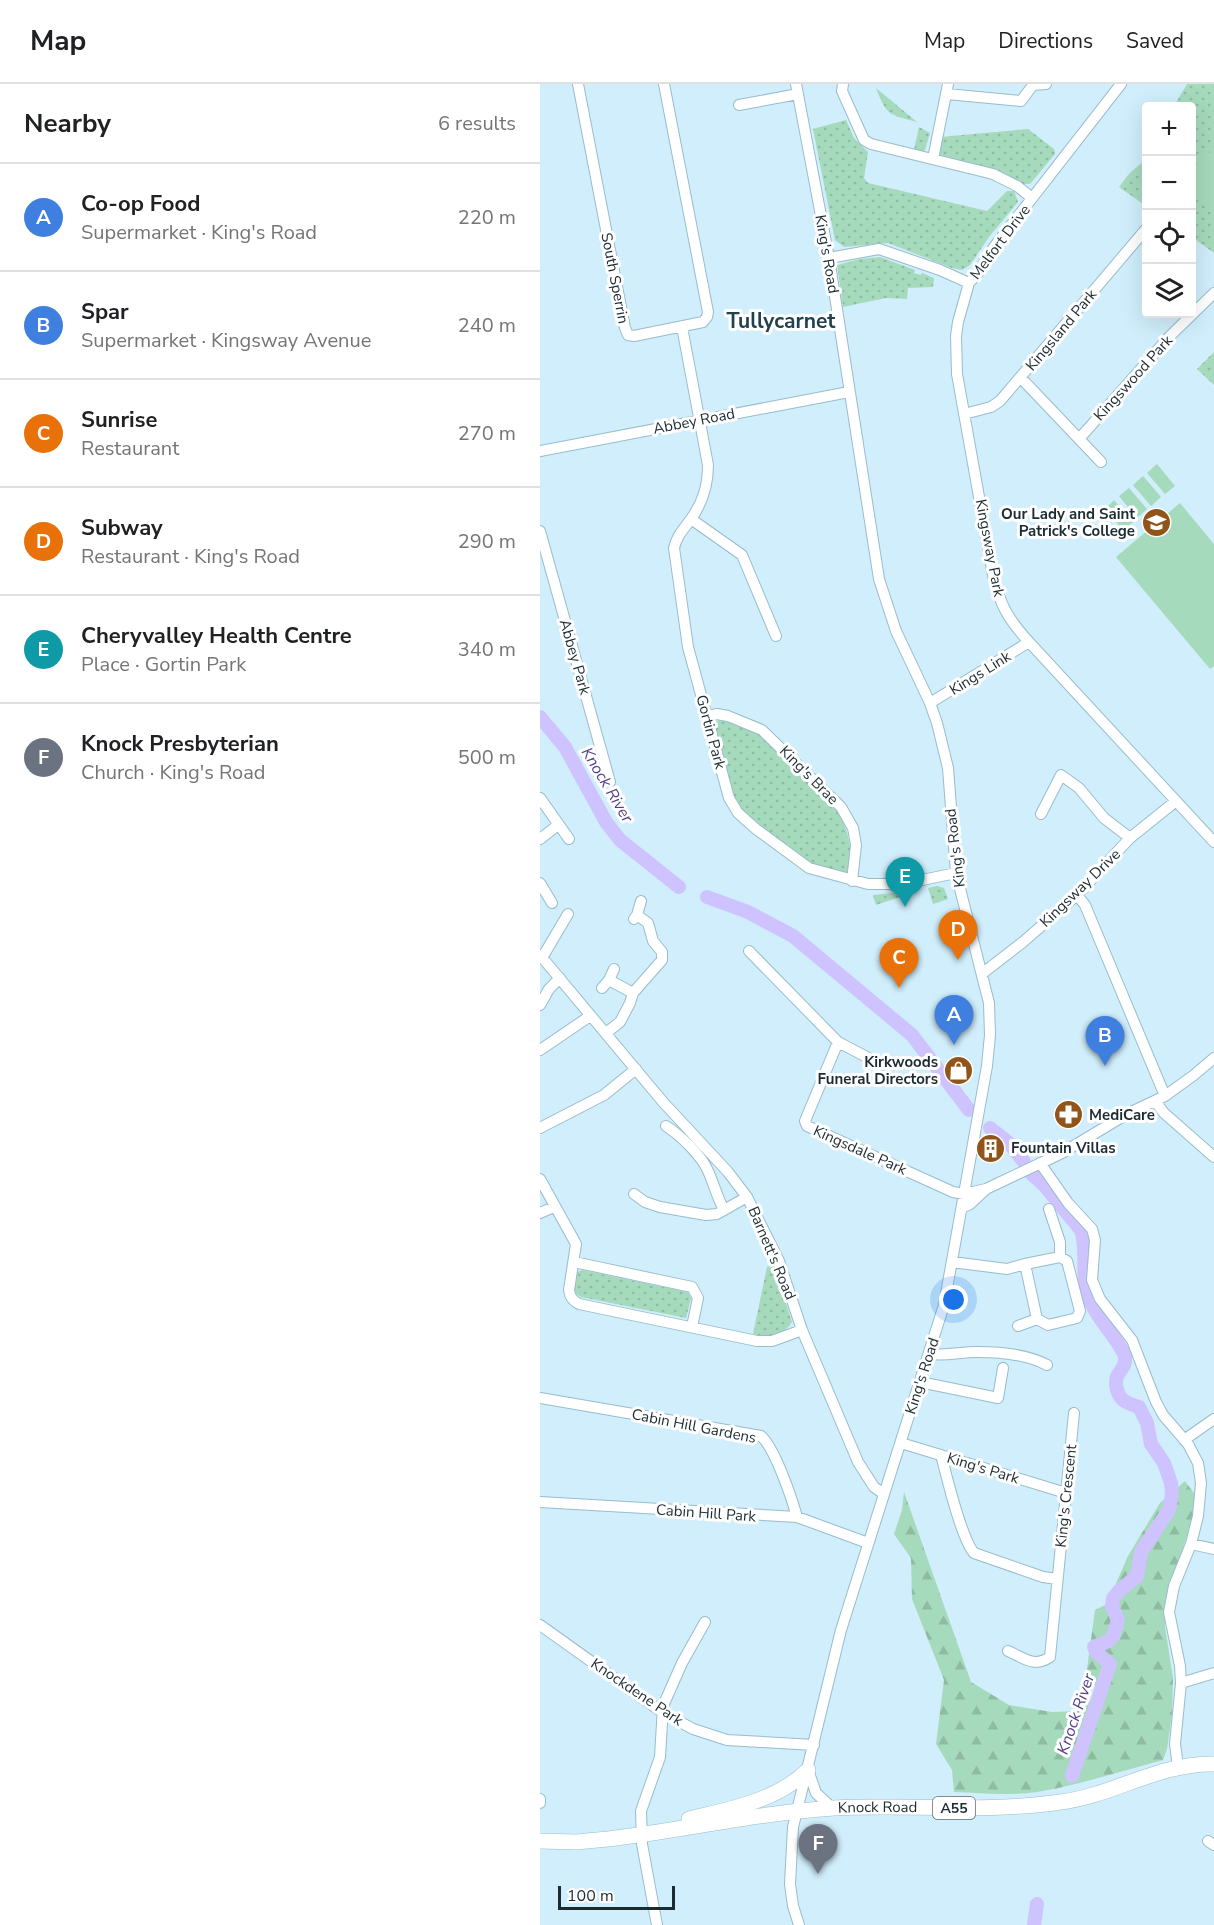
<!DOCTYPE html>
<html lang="en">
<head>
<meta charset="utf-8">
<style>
  body { margin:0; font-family:"Nunito Sans",sans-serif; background:#f6f6f6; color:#202124 }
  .controls { position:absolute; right:18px; top:18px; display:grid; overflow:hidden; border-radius:6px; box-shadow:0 6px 24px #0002 }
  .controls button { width:54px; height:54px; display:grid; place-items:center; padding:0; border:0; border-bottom:2px solid #e0e0e0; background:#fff; color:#202124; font:30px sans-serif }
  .scale { position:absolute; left:18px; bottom:15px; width:117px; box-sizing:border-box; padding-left:6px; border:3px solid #1c2b31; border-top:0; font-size:16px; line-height:21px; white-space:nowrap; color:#1c2b31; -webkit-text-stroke:4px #fff; paint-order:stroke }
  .you { position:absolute; left:414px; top:1216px; width:21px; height:21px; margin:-15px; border:4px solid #fff; border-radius:50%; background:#1a73e8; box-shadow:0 0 0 9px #1a73e833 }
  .badge { display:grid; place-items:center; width:39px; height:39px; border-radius:50%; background:#0f766e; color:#fff; font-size:20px; font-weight:700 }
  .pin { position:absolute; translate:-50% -50px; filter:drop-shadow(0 2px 3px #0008) }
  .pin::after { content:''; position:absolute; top:32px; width:21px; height:18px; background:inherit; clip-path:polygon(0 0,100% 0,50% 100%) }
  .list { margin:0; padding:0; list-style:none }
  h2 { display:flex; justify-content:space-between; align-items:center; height:78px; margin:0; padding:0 24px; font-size:26px }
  h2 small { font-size:20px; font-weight:400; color:#757577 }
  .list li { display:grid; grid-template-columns:39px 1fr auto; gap:18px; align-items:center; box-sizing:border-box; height:108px; padding:0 24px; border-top:2px solid #e0e0e0 }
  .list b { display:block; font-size:22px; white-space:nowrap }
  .list p { margin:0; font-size:20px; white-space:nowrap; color:#757577 }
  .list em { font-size:20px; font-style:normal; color:#757577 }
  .icon { flex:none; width:33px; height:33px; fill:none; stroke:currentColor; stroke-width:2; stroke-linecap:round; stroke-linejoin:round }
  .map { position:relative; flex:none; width:674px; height:1841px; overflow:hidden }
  header { display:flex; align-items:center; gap:36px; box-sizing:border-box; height:84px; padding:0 30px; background:#fff; border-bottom:2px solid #e0e0e0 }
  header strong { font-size:28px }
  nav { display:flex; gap:33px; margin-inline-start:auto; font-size:21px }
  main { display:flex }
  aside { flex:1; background:#fff }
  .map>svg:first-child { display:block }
  .grass { fill:url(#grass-dots) }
  .forest { fill:url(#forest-firs) }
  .pitch { fill:#a6dabc }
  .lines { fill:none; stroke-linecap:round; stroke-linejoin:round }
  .river { stroke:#cec3ff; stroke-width:14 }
  .minor-casing { stroke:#98bccc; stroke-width:12 }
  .highway-casing { stroke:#98bccc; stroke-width:16 }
  .minor { stroke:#fff; stroke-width:10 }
  .highway { stroke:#fff; stroke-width:15 }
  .labels { text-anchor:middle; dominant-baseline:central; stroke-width:6; stroke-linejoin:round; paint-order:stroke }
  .shield { fill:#fff; stroke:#606b6f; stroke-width:1.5 }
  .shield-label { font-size:14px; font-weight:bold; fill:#1c2b31 }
  .street-label { font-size:15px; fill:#1c2b31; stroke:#fff }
  .poi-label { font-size:15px; font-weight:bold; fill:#1c2b31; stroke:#fff; text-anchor:end }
  .water-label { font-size:16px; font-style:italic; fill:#524187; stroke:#fff }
  .district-label { font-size:21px; font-weight:bold; fill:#20414e; stroke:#fff }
</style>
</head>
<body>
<header>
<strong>Map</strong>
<nav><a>Map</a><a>Directions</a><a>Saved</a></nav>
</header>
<main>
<aside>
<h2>Nearby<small>6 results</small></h2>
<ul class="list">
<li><span class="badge" style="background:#3f7fe0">A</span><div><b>Co-op Food</b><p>Supermarket · King's Road</p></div><em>220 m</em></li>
<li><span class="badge" style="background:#3f7fe0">B</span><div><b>Spar</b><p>Supermarket · Kingsway Avenue</p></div><em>240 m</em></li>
<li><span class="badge" style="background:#e8710a">C</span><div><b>Sunrise</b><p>Restaurant</p></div><em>270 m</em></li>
<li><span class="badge" style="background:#e8710a">D</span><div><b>Subway</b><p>Restaurant · King's Road</p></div><em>290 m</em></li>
<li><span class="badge" style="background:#0f9aa8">E</span><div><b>Cheryvalley Health Centre</b><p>Place · Gortin Park</p></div><em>340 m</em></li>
<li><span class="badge" style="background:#6b7280">F</span><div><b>Knock Presbyterian</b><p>Church · King's Road</p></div><em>500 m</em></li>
</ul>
</aside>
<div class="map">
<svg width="674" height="1841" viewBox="0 0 674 1841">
  <defs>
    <pattern id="grass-dots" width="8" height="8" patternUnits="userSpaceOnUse" patternTransform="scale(1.5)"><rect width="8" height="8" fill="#a6dabc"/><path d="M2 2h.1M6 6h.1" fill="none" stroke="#8ebba2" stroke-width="1.8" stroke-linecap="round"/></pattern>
    <pattern id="forest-firs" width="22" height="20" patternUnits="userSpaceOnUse" patternTransform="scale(1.5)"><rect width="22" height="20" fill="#a6dabc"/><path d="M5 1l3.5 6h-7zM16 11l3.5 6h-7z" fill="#8ebba2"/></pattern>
  </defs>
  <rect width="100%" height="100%" fill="#d0eefb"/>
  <path class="grass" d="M647,0h27v169l-22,-16v-131h-18z
    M336,4l41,34c-29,-8 -30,-6 -41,-34z
    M306,36l8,18 14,14 -4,26 4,5 119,28 20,-20h7l4,11 -29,35 -19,28 -8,5 -10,-2 -64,-25 -44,4 -9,-7 -22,-111z
    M379,43l11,6 -6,20 -10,-3z
    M488,45l26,20 1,5 -25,30h-8l-27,-15 -54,-11 -3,-4 2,-17z
    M606,75v47l-27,-19 10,-13z
    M340,173l35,13 -1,3 7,2 1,-2 12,5 -1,9 -25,1 -1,11 -21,-1 -43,9 -6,-42 23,-6z
    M674,268v33l-17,-16z
    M171,636l21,2 26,12 82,80c7,14 17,48 5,60l-38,-11 -62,-48 -14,-23z
    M397,802l7,2 4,11 -15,5 -5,-16z
    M362,808l1,4 -27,9 -3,-10z
    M234,1182l18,56c-7,13 -22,14 -36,14l-3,-2 14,-67z
    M42,1186l106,22 3,6 -5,20 -105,-21 -5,-3 -2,-6 1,-15z"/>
  <path class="forest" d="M645,1397l11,15 -6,30 -25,80v21l8,51 -1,36 -5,35 -4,11c-42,11 -83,25 -126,32 -27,4 -56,1 -83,0l-2,-22 -16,-26 8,-64 -32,-81 -1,-41 -17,-24 8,-24 2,-18 67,190 38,23 43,7 27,-1 19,-18 -11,-24 8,-59 12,-6 21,-48 32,-53z"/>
  <path class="pitch" d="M666,66l8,6v54l-22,-15v-23z
    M617,380l18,22 -10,8 -18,-21z
    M603,392l18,21 -10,9 -18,-21z
    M589,404l18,21 -10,9 -18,-22z
    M574,416l19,22 -10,8 -18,-21z
    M640,419l34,41v122l-4,3 -94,-112z"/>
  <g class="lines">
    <path class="river" d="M0,633l25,30 41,75 14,18 59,47
      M167,813l41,15 45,24 119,99 57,75
      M450,1044l20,16 14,18
      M492,1090l12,11 37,45c7,20 0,41 6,61 6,25 28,43 38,65 1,9 -3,12 -7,19 -2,3 -2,5 -2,10 2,15 10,18 23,22l8,16 4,21 13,19 7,20 1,11 -3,16 -28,42 -4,24 -18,15 -6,7 -1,8 6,14 -5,16 -4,5 -15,6 2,5 14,12 -38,112
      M494,1841l3,-21"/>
    <defs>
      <path id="minor" d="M38,0l47,244 3,7 6,1 69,-14 4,-5 1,-5 -44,-228
        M256,0l33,174 50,321 17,52 34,72 7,20 11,45 8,105 33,130 1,32 -3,31 -43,239 -103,325 -48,197 -3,57 3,22 6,19
        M303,0l-1,7 22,49 7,4 122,30 24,12 15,12
        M407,10l74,7 12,-16 13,-1
        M199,21l59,-11
        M393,75l15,-75
        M289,174l50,-9 61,21 29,13 9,-10 16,-26 127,-163
        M429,199l-11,39 -2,14 1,38 36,201c7,30 15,44 36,67l185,200
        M142,243l26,138c0,21 -5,37 -17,54 -7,10 -14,16 -17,29l14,99 41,151 9,15 18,16 53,39 59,16h35l53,-11
        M481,294l80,84
        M424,330l27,-7 9,-6 146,-172
        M539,355l91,-103 44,-43
        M0,367l309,-59
        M151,435l51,36 34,81
        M0,447l70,251
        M390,619l99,-61
        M167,632l10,-2 11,2 34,14 79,77 12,21 3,17 -4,36
        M0,714l29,41
        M501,730l20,-39 18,13 25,30 26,20
        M0,755l18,-14
        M0,799l12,20
        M537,811l8,10 80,191
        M94,835l3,-4 4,-14
        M209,867l89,91 44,23
        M0,871l123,147 65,70 19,25 32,64 23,69 56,132 16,25 10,7
        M2,874l26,-44
        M443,889l40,-31 54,-47 53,-57 46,-37
        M69,896l24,13
        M62,904l7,-8 5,-11
        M0,921l9,-16 11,-11
        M66,949l14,-11 10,-19 3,-10 29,-33v-8l-9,-11 -5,-18 -11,-8
        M298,958l-33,79 2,5 146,66 11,2 22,-5 76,-36 65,-39 38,-18 29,-21 20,-17
        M0,966l50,-34
        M615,1017l9,12 50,44
        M126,1042c14,9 36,30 42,45 6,13 9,26 16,39
        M0,1044l64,-33 32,-26
        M500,1079l28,40 24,26 3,11 -3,40 8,19 32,41 24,62 7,13 25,29 10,19 3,20 -3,33 -7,28 -17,42 -5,26 11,54 1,17 -6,61 3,23
        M0,1095l36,65 -7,46c1,7 3,10 10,14l178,37h15l30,-11
        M94,1110l11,8 15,5 46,8 11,-1 30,-17
        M422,1124l8,-4 16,-15
        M509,1125l11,33v15
        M0,1129l14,-6
        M34,1178l118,25 6,11 -6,29
        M412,1178l55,7 18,-5 12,55 11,6 29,-7 3,-7 -13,-50 -7,-4 -35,7
        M478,1242l19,-7
        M390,1270c18,2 30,-2 47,-2 23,0 50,2 70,13
        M380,1298l78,16 5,-30
        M0,1314l221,38c14,12 31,63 36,81
        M644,1356l30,-21
        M361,1359l165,50
        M401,1371c6,22 20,83 33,98l69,24 14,2
        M0,1418l257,15 71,26
        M651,1460l23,5
        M0,1541l122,87 31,17 34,11 87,5
        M468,1567c16,7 26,17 42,6l24,-244
        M641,1599l33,-10
        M268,1686l8,23 16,15
        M0,1715v4
        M668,1757l6,4
        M117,1841l-15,-81 -1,-33 19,-54 3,-51 19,-43 23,-41"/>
      <g id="highway">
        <path d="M149,1735c41,-10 88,-18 119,-49"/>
        <path id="s1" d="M0,1757l36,1 32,-3c75,-9 150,-26 226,-31 75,-4 151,5 227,-6 53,-7 98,-39 153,-38"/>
      </g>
    </defs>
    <use href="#minor" class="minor-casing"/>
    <use href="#highway" class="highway-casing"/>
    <use href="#minor" class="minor"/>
    <use href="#highway" class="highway"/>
  </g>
  <defs>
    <symbol id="school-disc" viewBox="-11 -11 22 22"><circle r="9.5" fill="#925519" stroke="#fff"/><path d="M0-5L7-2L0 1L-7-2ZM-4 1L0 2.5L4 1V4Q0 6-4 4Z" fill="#fff"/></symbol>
    <symbol id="shop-disc" viewBox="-11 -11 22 22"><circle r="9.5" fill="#925519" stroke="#fff"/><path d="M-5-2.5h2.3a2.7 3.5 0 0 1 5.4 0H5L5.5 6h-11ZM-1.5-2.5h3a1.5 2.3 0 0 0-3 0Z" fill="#fff"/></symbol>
    <symbol id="pharmacy-disc" viewBox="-11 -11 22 22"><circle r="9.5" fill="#925519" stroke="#fff"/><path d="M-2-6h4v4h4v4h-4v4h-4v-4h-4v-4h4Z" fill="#fff"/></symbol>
    <symbol id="building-disc" viewBox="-11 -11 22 22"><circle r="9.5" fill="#925519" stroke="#fff"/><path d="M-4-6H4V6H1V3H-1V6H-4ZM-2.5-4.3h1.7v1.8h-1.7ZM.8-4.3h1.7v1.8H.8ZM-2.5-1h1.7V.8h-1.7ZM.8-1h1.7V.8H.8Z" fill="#fff"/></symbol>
  </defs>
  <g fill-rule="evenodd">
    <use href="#school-disc" x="600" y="422" width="33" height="33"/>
    <use href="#shop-disc" x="402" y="970" width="33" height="33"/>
    <use href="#pharmacy-disc" x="512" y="1014" width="33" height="33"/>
    <use href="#building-disc" x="434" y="1048" width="33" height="33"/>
  </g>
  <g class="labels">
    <rect class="shield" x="393" y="1713" width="42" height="22" rx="4.5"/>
    <g class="shield-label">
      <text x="414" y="1724">A55</text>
    </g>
    <g class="street-label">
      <text transform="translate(460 158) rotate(-53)">Melfort Drive</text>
      <text transform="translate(287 170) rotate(80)">King's Road</text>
      <text transform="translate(75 194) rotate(79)">South Sperrin</text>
      <text transform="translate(521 246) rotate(-50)">Kingsland Park</text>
      <text transform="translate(593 294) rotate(-48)">Kingswood Park</text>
      <text transform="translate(154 337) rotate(-11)">Abbey Road</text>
      <text transform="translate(450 464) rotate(79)">Kingsway Park</text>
      <text transform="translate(35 573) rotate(74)">Abbey Park</text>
      <text transform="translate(440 589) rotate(-32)">Kings Link</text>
      <text transform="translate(171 648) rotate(75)">Gortin Park</text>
      <text transform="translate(269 691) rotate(45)">King's Brae</text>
      <text transform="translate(415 764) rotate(-97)">King's Road</text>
      <text transform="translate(540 804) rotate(-44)">Kingsway Drive</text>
      <text transform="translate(320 1066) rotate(24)">Kingsdale Park</text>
      <text transform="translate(232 1169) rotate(67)">Barnett's Road</text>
      <text transform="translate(382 1292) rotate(-72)">King's Road</text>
      <text transform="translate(154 1342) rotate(11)">Cabin Hill Gardens</text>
      <text transform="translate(443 1384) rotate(17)">King's Park</text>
      <text transform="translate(526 1412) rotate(-84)">King's Crescent</text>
      <text transform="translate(166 1429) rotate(4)">Cabin Hill Park</text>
      <text transform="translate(97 1608) rotate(34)">Knockdene Park</text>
      <text stroke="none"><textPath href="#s1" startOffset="340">Knock Road</textPath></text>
    </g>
    <g class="poi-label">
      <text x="595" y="430">Our Lady and Saint<tspan x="595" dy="17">Patrick's College</tspan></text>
      <text x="398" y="978">Kirkwoods<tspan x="398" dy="17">Funeral Directors</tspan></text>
      <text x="549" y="1031" text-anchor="start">MediCare</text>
      <text x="471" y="1064" text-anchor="start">Fountain Villas</text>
    </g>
    <g class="water-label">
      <text transform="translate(67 701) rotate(59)">Knock River</text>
      <text transform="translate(536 1630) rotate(-71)">Knock River</text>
    </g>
    <g class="district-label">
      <text x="241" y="237">Tullycarnet</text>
    </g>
  </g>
</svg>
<div class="controls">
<button>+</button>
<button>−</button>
<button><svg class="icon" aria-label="locate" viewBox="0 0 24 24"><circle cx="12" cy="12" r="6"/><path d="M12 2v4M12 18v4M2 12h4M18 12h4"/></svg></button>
<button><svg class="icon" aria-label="layers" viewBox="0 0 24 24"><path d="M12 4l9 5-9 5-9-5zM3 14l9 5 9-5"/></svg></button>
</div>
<div class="scale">100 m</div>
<div class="you"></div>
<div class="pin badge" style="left:414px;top:961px;background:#3f7fe0">A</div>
<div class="pin badge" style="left:565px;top:982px;background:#3f7fe0">B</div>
<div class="pin badge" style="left:359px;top:904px;background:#e8710a">C</div>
<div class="pin badge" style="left:418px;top:876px;background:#e8710a">D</div>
<div class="pin badge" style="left:365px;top:823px;background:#0f9aa8">E</div>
<div class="pin badge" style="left:278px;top:1790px;background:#6b7280">F</div>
</div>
</main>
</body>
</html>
